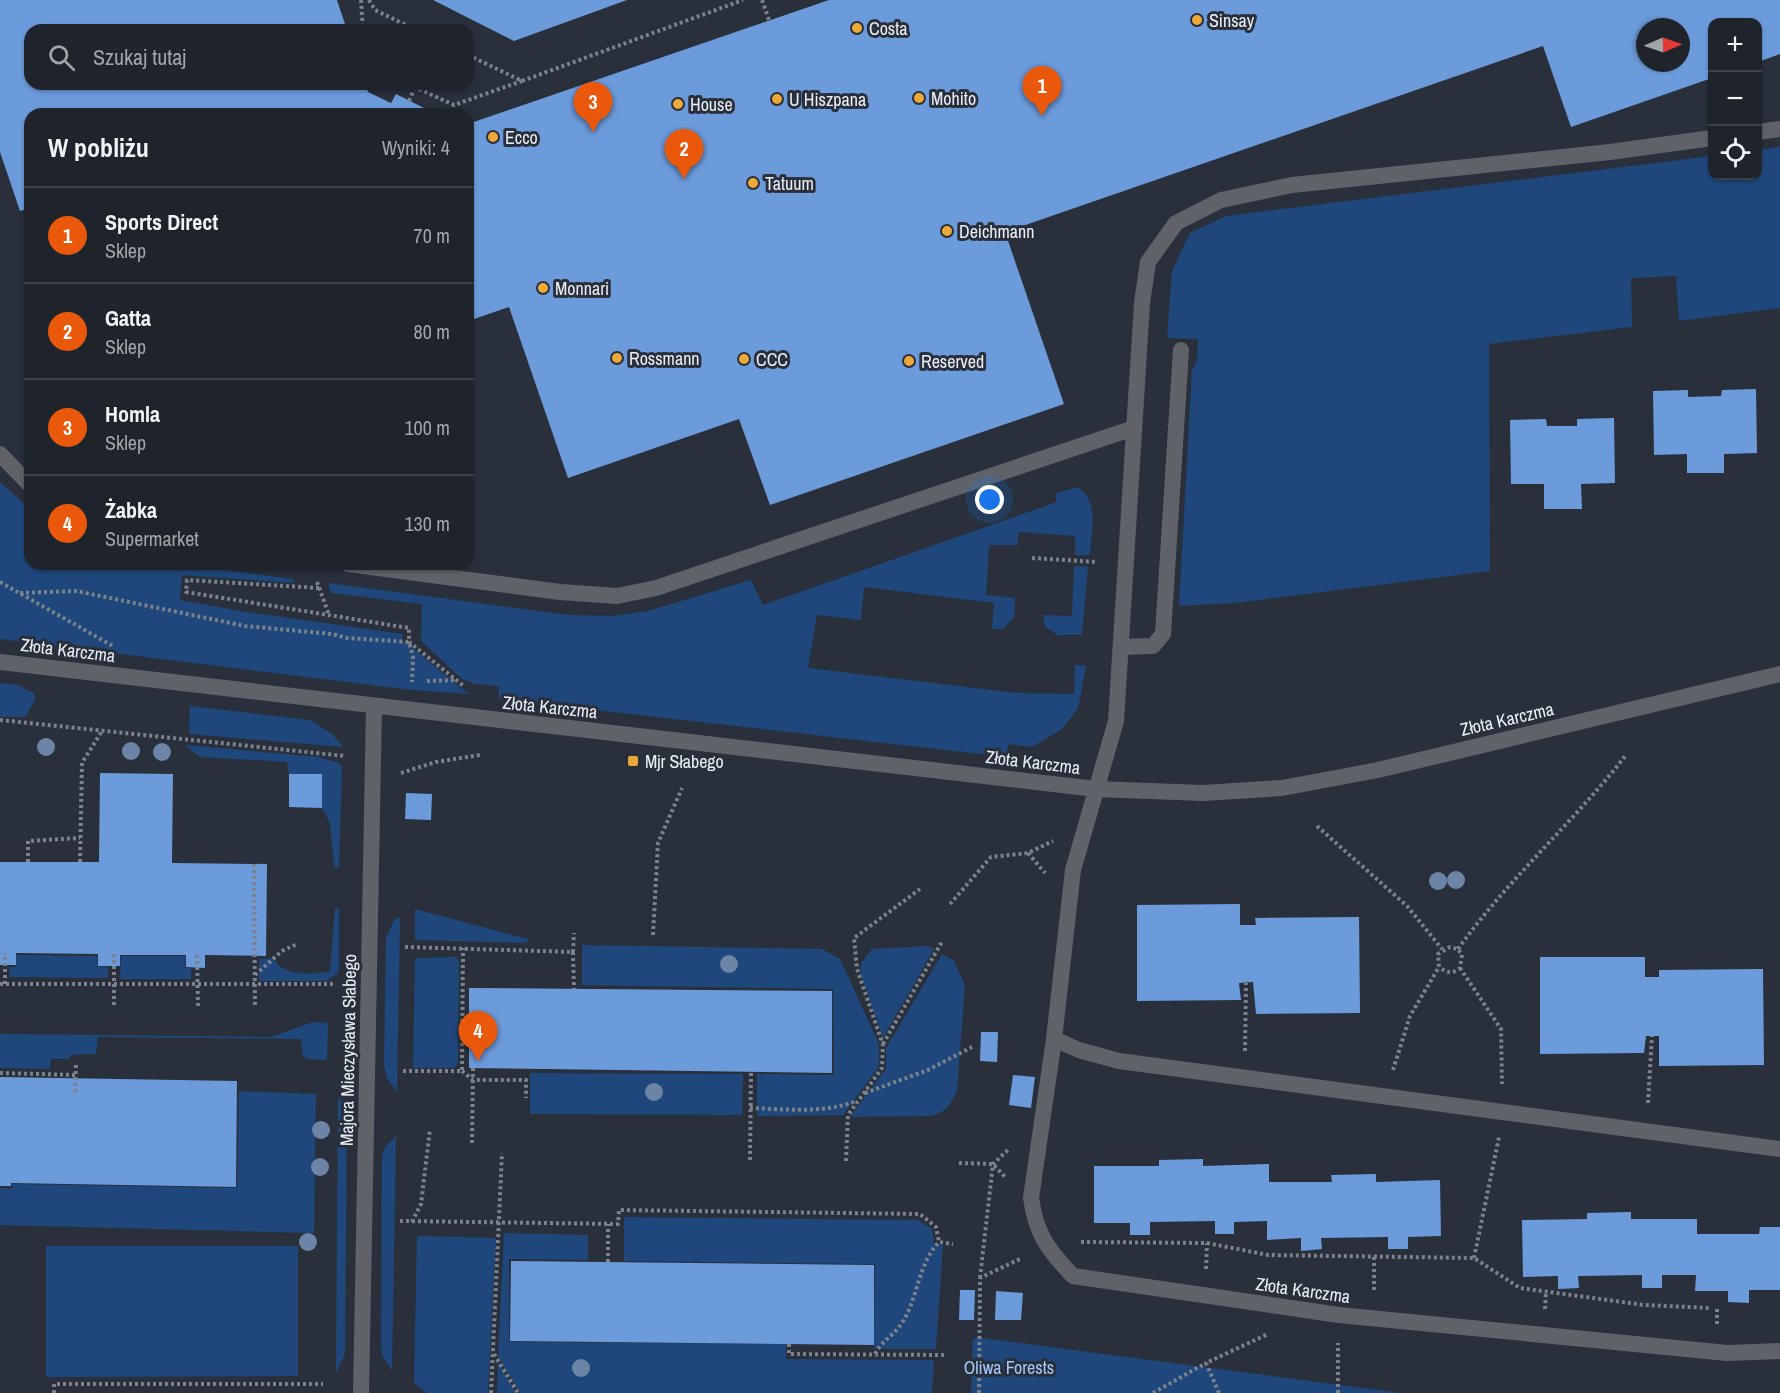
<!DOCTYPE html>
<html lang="pl">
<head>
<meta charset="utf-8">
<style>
  body { margin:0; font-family:"Archivo Narrow",sans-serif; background:#2c3038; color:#f1f3f6 }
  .controls { position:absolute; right:18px; top:18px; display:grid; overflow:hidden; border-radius:12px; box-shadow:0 2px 4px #0004 }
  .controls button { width:54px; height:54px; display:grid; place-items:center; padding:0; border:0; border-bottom:2px solid #3c4148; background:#1f242c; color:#f1f3f6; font:30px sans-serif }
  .compass { position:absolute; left:1636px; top:18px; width:54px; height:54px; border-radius:50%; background:#1f242c; box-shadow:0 2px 4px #0004; rotate:88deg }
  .you { position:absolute; left:990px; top:500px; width:21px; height:21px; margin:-15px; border:4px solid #fff; border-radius:50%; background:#1a73e8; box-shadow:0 0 0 9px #1a73e833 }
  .badge { display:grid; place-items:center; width:39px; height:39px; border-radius:50%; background:#ea580c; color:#fff; font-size:20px; font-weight:700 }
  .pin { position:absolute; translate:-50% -50px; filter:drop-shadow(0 2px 3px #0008) }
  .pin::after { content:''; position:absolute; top:32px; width:21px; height:18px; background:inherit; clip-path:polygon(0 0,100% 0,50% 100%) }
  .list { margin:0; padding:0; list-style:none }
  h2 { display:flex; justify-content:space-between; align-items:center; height:78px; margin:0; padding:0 24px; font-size:26px }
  h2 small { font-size:20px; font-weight:400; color:#a1a4a9 }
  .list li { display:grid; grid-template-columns:39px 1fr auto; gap:18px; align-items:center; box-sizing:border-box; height:96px; padding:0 24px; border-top:2px solid #3c4148 }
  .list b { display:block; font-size:22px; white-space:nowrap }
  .list p { margin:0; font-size:20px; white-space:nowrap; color:#a1a4a9 }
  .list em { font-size:20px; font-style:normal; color:#a1a4a9 }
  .icon { flex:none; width:33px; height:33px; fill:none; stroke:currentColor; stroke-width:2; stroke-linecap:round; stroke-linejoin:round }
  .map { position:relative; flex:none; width:1780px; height:1393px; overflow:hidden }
  .search { position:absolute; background:#1f242c; box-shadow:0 2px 4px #0004; left:24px; top:24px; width:450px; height:66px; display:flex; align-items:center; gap:15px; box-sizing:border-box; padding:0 21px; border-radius:18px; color:#a1a4a9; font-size:22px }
  .panel { position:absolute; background:#1f242c; box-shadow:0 2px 4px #0004; left:24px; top:108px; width:450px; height:462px; border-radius:18px }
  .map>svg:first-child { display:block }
  .green { fill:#1f477c }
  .building { fill:#6c9bdc; fill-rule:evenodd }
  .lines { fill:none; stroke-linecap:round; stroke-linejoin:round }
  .path { stroke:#7c828b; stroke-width:4; stroke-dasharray:3 3; stroke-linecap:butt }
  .service { stroke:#5f6369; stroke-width:16 }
  .minor { stroke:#5f6369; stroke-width:16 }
  .tree { fill:#6c84a5 }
  .poi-dot { fill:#eba939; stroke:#29303b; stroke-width:2 }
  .labels { text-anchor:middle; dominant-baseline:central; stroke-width:6; stroke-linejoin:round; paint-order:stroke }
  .poi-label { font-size:18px; fill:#eaeff6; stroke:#29303b; text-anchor:start }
  .street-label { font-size:18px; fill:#eaeff6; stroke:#29303b }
  .park-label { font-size:18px; fill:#a2c8fb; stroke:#29303b }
</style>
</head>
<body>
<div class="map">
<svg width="1780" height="1393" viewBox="0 0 1780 1393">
  <rect width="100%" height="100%" fill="#29303b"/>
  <path class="green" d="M1780,147v161l-101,13 -3,-45 -45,2 1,49 -143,17 1,227 -255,32 -56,3 13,-235 5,-11 1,-21 -31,-1 5,-67 18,-38 36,-17 486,-60v20h46v-26z
    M0,482l30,27v55h148l115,15v4l-111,-8 -2,25 66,12 157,22 -1,6 67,54 -57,-4 -412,-51z
    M1077,487c23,13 14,45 13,68h-15v-19l-56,-4 -2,13h-28l-3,50 29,3 -1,19 -11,12h-11l2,-26 -130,-16 -3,33 -44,-5 -9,53 209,25 57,1 1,-29 11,1 -8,42 -16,21 -30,18 -24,-3 -1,13 -508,-58v-13l-24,-2 -13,-5 -41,-38 1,-37 -91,-11 -3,-10 241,32 44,1 35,-5 103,-31 12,25 294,-103 -2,-8z
    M1074,566l14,1 -6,68h-25l-12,-9 -2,-11 29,1z
    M0,683l18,2 17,9v6l-10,17h-25z
    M190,706l120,14 22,14 11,13 -154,-13z
    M185,745l134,12 20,6 3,5 -3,100 -5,-2 -4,-43 -8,-15v-34h-33l-2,-12 -87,-5z
    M335,909h4v60l-2,5 -11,7h-67v-22l15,-1c6,18 41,17 56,13z
    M415,909l113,30 -1,4 -112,-3z
    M400,917l-3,175 -10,-14 -3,-13 2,-127 8,-18z
    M582,945l240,4 18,10 39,85v23l-36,48 -86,1v-42l77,1 -1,-86 -251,-4z
    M928,946l6,3 -51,89 -23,-66 1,-9 11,-14z
    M942,954l12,7 11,24 -8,106c-6,14 -12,22 -27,25l-80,1 36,-48v-21z
    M16,955l81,1 1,11h10v11l-98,-1 -1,-10h7z
    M121,956h64v12h6v11h-71z
    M456,957l3,5 -1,102 -4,4h-41l2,-106 2,-4z
    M313,1022l15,1 -1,37 -19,-1 -5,-3 -2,-17 -203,-2 -2,17 -26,1 -1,4h-18l-1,10 -50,-1v-34l271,3z
    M530,1073l213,1 -1,41 -212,-1z
    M239,1091l77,3 -2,139 -314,-8v-37l12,1v-5l225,4z
    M338,1098l9,8 -2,248 -9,19z
    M396,1136l-4,235 -10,-16 -1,-10 1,-189 3,-9z
    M624,1217l294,3 14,9 2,16h9l-7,104h-62l1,-85 -251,-3z
    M504,1233l84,2v25l-79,-1v83l277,2v15l148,1 -2,33h-412l-22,-37z
    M417,1236l79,2 -8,155h-61l-13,-10z
    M46,1246h252v130l-252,1z
    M981,1338l420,55h-430l2,-54z
    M498,1361l18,32h-19z"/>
  <path class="building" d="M0,0h337l10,30h-317v54h335l3,8 23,11 5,-9 34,17 -2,3h-398v94l-10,3 -20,-59z
    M433,0h194l-113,41z
    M829,0h951v54l-22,8v-40h-46v56l-141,49 -28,-81 -538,186 59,172 -294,101 -31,-86 -171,59 -59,-171 -41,14v-197zM1645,27h36v36h-36z
    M1756,389l1,64 -33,1v19h-37v-19l-33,1 -1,-64 35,-1v7l33,-1 1,-6z
    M1614,418l1,65 -34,1 1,25h-38v-25h-33l-1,-64 36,-1 1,7h30v-7z
    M100,773l73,1 -1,89 95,1 -1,92 -61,-1v13l-19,-1v-12h-66v11h-22v-12l-82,-1v12h-16v-103h99z
    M289,774h33v34l-33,-1z
    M406,793l26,1 -1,26 -26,-1z
    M1240,904v21h16l-1,-7 104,-1 1,96 -104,1 -3,-32 -14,1 2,17 -104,1v-96z
    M1540,957h105v20h14v-7l104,-1 1,96 -105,1v-30h-13l-2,17 -104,1z
    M469,988l363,3v82l-363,-5z
    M981,1032h17l-1,30 -17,-1z
    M1013,1075l22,2 -4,31 -22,-3z
    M0,1077l237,4 -1,106 -225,-4v3h-11z
    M1203,1159v7l66,-2v18h63l-1,-7 45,-1v8l64,-2 1,56 -33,1v12h-20v-12l-67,1 1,11 -21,2v-13l-34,2v-19l-33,1v12h-19v-13l-65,1v13h-20v-12h-36v-57h65v-6z
    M1631,1212v7h66v15h62l1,-7h20v63h-31v13l-21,-1v-11h-33l1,-16h-34v13h-20v-13l-64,1 1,12 -21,1v-13l-35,1 -1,-57 65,-1v-6z
    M511,1261l363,4v80l-364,-4z
    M960,1290h15l-1,30h-15z
    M996,1291l27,2 -2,27h-26z"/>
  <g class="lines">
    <path class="path" d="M361,0l2,30
      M369,0l6,10 41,20
      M762,0l7,20
      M468,55l54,26 221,-81
      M408,84l46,21 68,-24
      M409,101l6,-14
      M1032,558l66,4
      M0,582l113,64
      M317,582l12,33
      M319,588l-132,-8 -1,12 223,36v14l56,45
      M20,593l56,-2 169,35 87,8 15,4 62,4 4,15 -1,25
      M427,681l29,-1
      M0,720l345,36
      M401,773l35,-11 44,-7
      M1317,826l90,80 35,43
      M1028,853l17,20
      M28,862v-21l52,-3
      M80,862l2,-99 20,-32
      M254,864l1,143
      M950,904l41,-47 37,-4 25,-12
      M653,935l5,-92 24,-55
      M405,947l168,5 1,-19
      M1458,949c50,-70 115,-126 168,-194
      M573,952l1,37
      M197,955l1,51
      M1460,968l41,61 1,55
      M255,975l27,-24 15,-7
      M0,984h335
      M5,984v-31
      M114,1005v-51
      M883,1044l60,-104
      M1245,1051l1,-68
      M1393,1070l17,-54 29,-49 -1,-13 12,-7 8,2 4,6 -2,13c-8,6 -13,5 -21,-1
      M403,1071h59l1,-123
      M462,1071l11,9h53v18
      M0,1073l76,2
      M75,1092l1,-29
      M865,1093l63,-23 44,-23
      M1648,1103l4,-67
      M750,1108c34,1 74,6 106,-7
      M472,1143l1,-75
      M750,1160l1,-89
      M846,1161l2,-46 34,-47 1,-23 -26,-76 -3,-31 66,-49
      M959,1163l34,1 13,14
      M400,1221l218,3 1,-14 301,4 16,13 3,15 14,2
      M412,1222l9,-18 9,-75
      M1081,1242l126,1 61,12 206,3 46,30 124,17 67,3
      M1374,1257v35
      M1474,1258l25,-121
      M608,1262v-38
      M1206,1269l1,-26
      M980,1278l13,-114 16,-15
      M1545,1309l1,-17
      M1717,1324v-16
      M789,1344v10l155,1
      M494,1354l24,39
      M875,1354c6,-12 16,-17 24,-27 19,-24 18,-63 40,-85
      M54,1393v-9h269
      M491,1393l11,-240
      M979,1393l1,-115 42,-20
      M1153,1393l53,-30
      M1219,1393l-13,-30 62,-29
      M1338,1393v-50"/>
    <path class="service" d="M1758,132l22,-3
      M1712,138l-102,14 -318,33 -71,15 -45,23 -28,39 -6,41 -26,418 -43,149 -19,169 -23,159c5,36 17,52 42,78l266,39 388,38 53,-2
      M0,454l30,31
      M348,564l212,28 57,4 39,-8 478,-160
      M1121,647l32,-1 10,-12 18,-284
      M1054,1039l25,11 40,11 661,88"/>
    <path class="minor" d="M0,662l1096,127 107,4 79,-5 96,-18 402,-96
      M361,1393l13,-686"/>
  </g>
  <g class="tree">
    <circle cx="46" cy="747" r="9"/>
    <circle cx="131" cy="751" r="9"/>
    <circle cx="162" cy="752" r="9"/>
    <circle cx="1456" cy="880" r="9"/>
    <circle cx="1438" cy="881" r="9"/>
    <circle cx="729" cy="964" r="9"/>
    <circle cx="654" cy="1092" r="9"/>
    <circle cx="321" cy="1130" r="9"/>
    <circle cx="320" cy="1167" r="9"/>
    <circle cx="308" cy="1242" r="9"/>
    <circle cx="581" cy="1368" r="9"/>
  </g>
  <g class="poi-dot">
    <circle cx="1197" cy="20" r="6"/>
    <circle cx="857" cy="28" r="6"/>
    <circle cx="919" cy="98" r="6"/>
    <circle cx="777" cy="99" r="6"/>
    <circle cx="678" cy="104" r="6"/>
    <circle cx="493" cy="137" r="6"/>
    <circle cx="753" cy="183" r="6"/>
    <circle cx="947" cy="231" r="6"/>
    <circle cx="543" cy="288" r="6"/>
    <circle cx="617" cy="358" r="6"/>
    <circle cx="744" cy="359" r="6"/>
    <circle cx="909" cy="361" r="6"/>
    <rect x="627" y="755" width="12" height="12" rx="3"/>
  </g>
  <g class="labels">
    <g class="poi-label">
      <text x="1209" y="20">Sinsay</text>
      <text x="869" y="28">Costa</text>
      <text x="931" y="98">Mohito</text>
      <text x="789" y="99">U Hiszpana</text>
      <text x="690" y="104">House</text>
      <text x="505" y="137">Ecco</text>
      <text x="765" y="183">Tatuum</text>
      <text x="959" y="231">Deichmann</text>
      <text x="555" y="288">Monnari</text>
      <text x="629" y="358">Rossmann</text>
      <text x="756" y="359">CCC</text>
      <text x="921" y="361">Reserved</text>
      <text x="645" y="761">Mjr Słabego</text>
    </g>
    <g class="street-label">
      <text transform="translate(68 650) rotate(7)">Złota Karczma</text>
      <text transform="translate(550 707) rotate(6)">Złota Karczma</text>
      <text transform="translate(1507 719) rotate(-13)">Złota Karczma</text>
      <text transform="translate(1033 762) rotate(7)">Złota Karczma</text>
      <text transform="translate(348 1050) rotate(-89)">Majora Mieczysława Słabego</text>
      <text transform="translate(1303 1290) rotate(8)">Złota Karczma</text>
    </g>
    <g class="park-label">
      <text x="1009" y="1367">Oliwa Forests</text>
    </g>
  </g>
</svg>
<div class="controls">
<button>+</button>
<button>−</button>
<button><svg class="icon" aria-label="locate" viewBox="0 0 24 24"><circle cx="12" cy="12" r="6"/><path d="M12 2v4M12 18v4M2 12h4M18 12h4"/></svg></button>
</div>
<svg class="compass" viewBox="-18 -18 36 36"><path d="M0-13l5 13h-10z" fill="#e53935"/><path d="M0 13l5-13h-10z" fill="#a1a4a9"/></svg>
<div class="you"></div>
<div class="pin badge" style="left:1042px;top:116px">1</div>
<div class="pin badge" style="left:684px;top:179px">2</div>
<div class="pin badge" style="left:593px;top:132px">3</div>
<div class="pin badge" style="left:478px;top:1061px">4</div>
<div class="search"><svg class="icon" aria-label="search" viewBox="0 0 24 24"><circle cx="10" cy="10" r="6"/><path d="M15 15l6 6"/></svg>Szukaj tutaj</div>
<section class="panel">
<h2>W pobliżu<small>Wyniki: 4</small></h2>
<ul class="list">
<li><span class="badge">1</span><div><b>Sports Direct</b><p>Sklep</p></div><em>70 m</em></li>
<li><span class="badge">2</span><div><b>Gatta</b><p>Sklep</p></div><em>80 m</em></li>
<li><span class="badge">3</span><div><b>Homla</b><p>Sklep</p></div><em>100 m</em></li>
<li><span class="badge">4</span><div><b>Żabka</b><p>Supermarket</p></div><em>130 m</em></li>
</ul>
</section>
</div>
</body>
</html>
